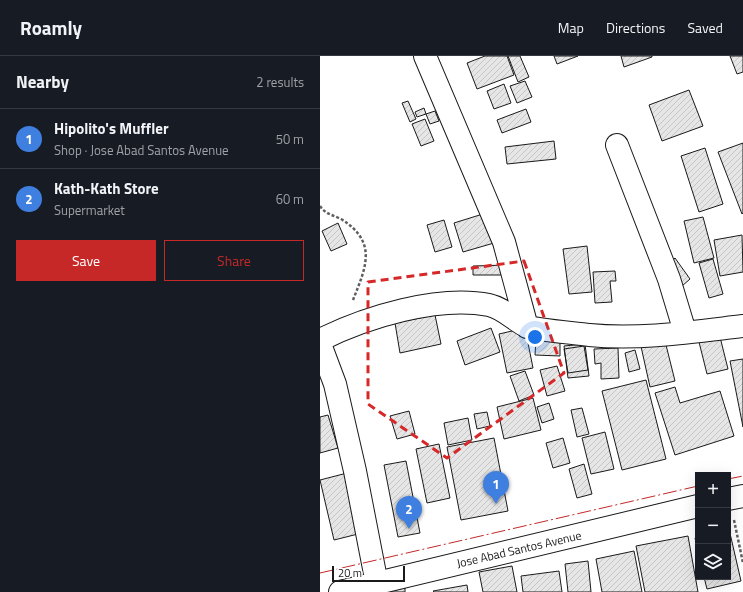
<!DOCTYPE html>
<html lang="en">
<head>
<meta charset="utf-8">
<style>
  body { margin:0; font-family:"Titillium Web",sans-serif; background:#242831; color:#f1f3f6 }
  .controls { position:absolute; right:12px; bottom:12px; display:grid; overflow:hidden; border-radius:0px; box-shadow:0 4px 16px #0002 }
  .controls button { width:36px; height:36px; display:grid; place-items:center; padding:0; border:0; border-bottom:1px solid #363941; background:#171b24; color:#f1f3f6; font:20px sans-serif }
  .scale { position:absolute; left:12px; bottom:10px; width:73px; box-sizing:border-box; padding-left:4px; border:2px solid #1a1a1a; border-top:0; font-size:11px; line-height:14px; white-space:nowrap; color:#1a1a1a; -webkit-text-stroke:3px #fff; paint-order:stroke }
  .you { position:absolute; left:215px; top:281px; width:14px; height:14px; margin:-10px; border:3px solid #fff; border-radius:50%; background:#1a73e8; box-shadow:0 0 0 6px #1a73e833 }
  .badge { display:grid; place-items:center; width:26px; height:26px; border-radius:50%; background:#c62828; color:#fff; font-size:13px; font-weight:700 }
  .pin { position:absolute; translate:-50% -33px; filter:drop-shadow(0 1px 2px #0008) }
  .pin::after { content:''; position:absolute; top:21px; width:14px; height:12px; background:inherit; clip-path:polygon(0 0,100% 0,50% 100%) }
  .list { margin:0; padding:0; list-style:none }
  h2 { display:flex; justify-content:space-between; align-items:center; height:52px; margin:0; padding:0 16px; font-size:17px }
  h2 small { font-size:13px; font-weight:400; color:#9ea1a6 }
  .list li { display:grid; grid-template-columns:26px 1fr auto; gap:12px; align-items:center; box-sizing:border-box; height:60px; padding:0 16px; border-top:1px solid #363941 }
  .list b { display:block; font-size:15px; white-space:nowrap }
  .list p { margin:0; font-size:13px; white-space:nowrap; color:#9ea1a6 }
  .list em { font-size:13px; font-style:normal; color:#9ea1a6 }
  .actions { display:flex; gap:8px; padding:12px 16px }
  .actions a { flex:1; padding:9px 0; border:1px solid #c62828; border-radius:0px; text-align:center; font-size:14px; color:#c62828 }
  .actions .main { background:#c62828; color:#fff }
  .icon { flex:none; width:22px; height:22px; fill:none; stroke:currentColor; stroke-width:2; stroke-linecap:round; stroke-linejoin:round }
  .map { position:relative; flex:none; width:423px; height:536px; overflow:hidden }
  header { display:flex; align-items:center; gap:24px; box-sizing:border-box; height:56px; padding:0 20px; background:#171b24; border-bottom:1px solid #363941 }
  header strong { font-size:19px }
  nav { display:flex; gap:22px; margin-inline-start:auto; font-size:14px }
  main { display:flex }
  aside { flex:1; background:#171b24 }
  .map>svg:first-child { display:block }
  .building { fill:url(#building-hatch); stroke:#1a1a1a }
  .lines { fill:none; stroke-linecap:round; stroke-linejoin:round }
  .street-casing { stroke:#1a1a1a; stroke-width:24 }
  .highway-casing { stroke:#1a1a1a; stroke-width:24 }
  .path { stroke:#5f5f5f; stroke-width:2.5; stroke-dasharray:3 2; stroke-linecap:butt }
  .street { stroke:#fff; stroke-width:22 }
  .highway { stroke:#fff; stroke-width:22 }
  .power { stroke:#c62828; stroke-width:1; stroke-dasharray:14 3 2 3; stroke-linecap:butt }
  .marked { fill:none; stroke:#d62828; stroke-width:3; stroke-dasharray:8 5; stroke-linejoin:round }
  .labels { text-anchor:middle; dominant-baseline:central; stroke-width:3; stroke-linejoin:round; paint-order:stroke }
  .street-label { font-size:12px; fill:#1a1a1a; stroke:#fff }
</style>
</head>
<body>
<header>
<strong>Roamly</strong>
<nav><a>Map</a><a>Directions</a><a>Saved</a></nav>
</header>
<main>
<aside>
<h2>Nearby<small>2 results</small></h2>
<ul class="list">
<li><span class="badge" style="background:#3f7fe0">1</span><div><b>Hipolito's Muffler</b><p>Shop · Jose Abad Santos Avenue</p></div><em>50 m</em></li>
<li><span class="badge" style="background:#3f7fe0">2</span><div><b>Kath-Kath Store</b><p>Supermarket</p></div><em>60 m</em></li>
</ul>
<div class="actions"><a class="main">Save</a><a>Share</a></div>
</aside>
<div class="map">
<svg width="423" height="536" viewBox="0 0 423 536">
  <defs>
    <pattern id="building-hatch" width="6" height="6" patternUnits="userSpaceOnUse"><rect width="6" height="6" fill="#e6e6e6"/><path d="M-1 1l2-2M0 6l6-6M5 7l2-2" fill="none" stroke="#c5c5c5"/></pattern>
  </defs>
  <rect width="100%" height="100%" fill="#fff"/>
  <path class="building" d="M165,0h22l7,19 -37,14 -10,-26z
    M188,0h12l9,21 -11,5z
    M234,0h24l-21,8z
    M301,0h31v1l-28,10z
    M410,0h13v16l-6,2z
    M205,25l7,16 -15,6 -7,-17z
    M184,28l7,19 -17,6 -7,-18z
    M369,34l14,36 -41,15 -13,-36z
    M88,45l8,18 -6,3 -8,-19z
    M104,52l2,6 -9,3 -2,-5z
    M206,53l5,13 -29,11 -5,-13z
    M115,55l4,10 -9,3 -4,-10z
    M105,63l9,22 -13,5 -9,-22z
    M234,85l2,18 -49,5 -2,-17z
    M423,87v70l-1,1 -24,-62z
    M385,92l18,56 -24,8 -18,-56z
    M166,157l8,30 -31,9 -9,-29z
    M383,161l11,41 -20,5 -10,-42z
    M124,164l8,27 -17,5 -8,-27z
    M18,167l9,21 -16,7 -9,-20z
    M422,179l1,37 -23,4 -6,-36z
    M267,190l5,46 -23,2 -6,-45z
    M355,202l15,21 -8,7 -16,-20z
    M393,203l10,35 -14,4 -10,-35z
    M187,209l1,10h-35v-9z
    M295,215l1,10h-6l2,21 -17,1 -2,-31z
    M115,259l6,29 -41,9 -5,-30z
    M171,272l9,24 -35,13 -8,-24z
    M205,272l8,40 -26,5 -8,-39z
    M398,273l10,40 -21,5 -10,-40z
    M344,281l11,44 -25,6 -10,-45z
    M216,282h24v18l-25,-1z
    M265,288l4,32 -21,2 -4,-32z
    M264,290l4,24 -20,3 -4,-24z
    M298,292l1,30 -18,1v-16l-6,1 -1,-15z
    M315,294l5,19 -11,3 -4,-19z
    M423,303v68l-13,-66z
    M237,310l8,25 -18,5 -7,-26z
    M205,315l9,24 -15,6 -9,-25z
    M326,324l20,79 -44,11 -20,-79z
    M355,331l5,16 40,-12 14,45 -59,19 -20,-62z
    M213,342l8,32 -37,9 -7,-32z
    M229,347l5,16 -12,4 -5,-16z
    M262,352l7,26 -12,3 -6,-27z
    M89,355l6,23 -18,5 -7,-23z
    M167,356l3,14 -13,3 -3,-15z
    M8,359l10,33 -18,5v-36z
    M148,362l4,22 -24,5 -4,-22z
    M285,376l9,37 -23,5 -9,-36z
    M174,382l14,73 -47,9 -14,-73z
    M243,382l7,25 -17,5 -7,-25z
    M119,388l11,54 -23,5 -11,-54z
    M86,405l14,72 -22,4 -14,-72z
    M264,408l8,30 -15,4 -8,-29z
    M31,416l15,60 -32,8 -14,-60z
    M409,473l12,52 -34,8 -3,-12h24z
    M368,480l10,56h-53l-9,-46z
    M378,481v13l-3,-12z
    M314,495l8,41h-40l-6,-33z
    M268,505l3,31h-23l-3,-28z
    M192,510l5,26h-34l-4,-20z
    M239,515l3,21h-39l-2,-16z
    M147,529l1,7h-34l-1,-1z
    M85,532v4h-14v-1z"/>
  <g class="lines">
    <defs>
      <path id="street" d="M105,0l79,186 23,85
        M297,89l52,134 16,53
        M0,284c46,-23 118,-45 169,-35 14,3 25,15 37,21 9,4 50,7 63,9 51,5 103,-3 154,-9
        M0,288l15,40 20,87 22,113"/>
      <path id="highway" d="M408,443l15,-3
        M20,536l358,-86"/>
    </defs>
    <use href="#street" class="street-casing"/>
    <use href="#highway" class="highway-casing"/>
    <path class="path" d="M0,150c5,8 13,9 21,13 37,23 25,48 12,81
      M414,464l9,43"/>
    <use href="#street" class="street"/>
    <use href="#highway" class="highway"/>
    <path class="power" d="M408,423l15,-3
      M0,517l378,-87"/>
  </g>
  <path class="marked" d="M204,205l40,112 -117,85 -79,-54v-122z"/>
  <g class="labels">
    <g class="street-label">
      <text transform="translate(199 493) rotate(-13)">Jose Abad Santos Avenue</text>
    </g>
  </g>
</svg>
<div class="controls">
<button>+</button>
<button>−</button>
<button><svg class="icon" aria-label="layers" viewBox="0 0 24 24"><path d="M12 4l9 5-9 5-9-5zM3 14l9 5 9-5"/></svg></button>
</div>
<div class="scale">20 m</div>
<div class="you"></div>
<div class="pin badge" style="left:176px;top:448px;background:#3f7fe0">1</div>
<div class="pin badge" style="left:89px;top:473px;background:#3f7fe0">2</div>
</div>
</main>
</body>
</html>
